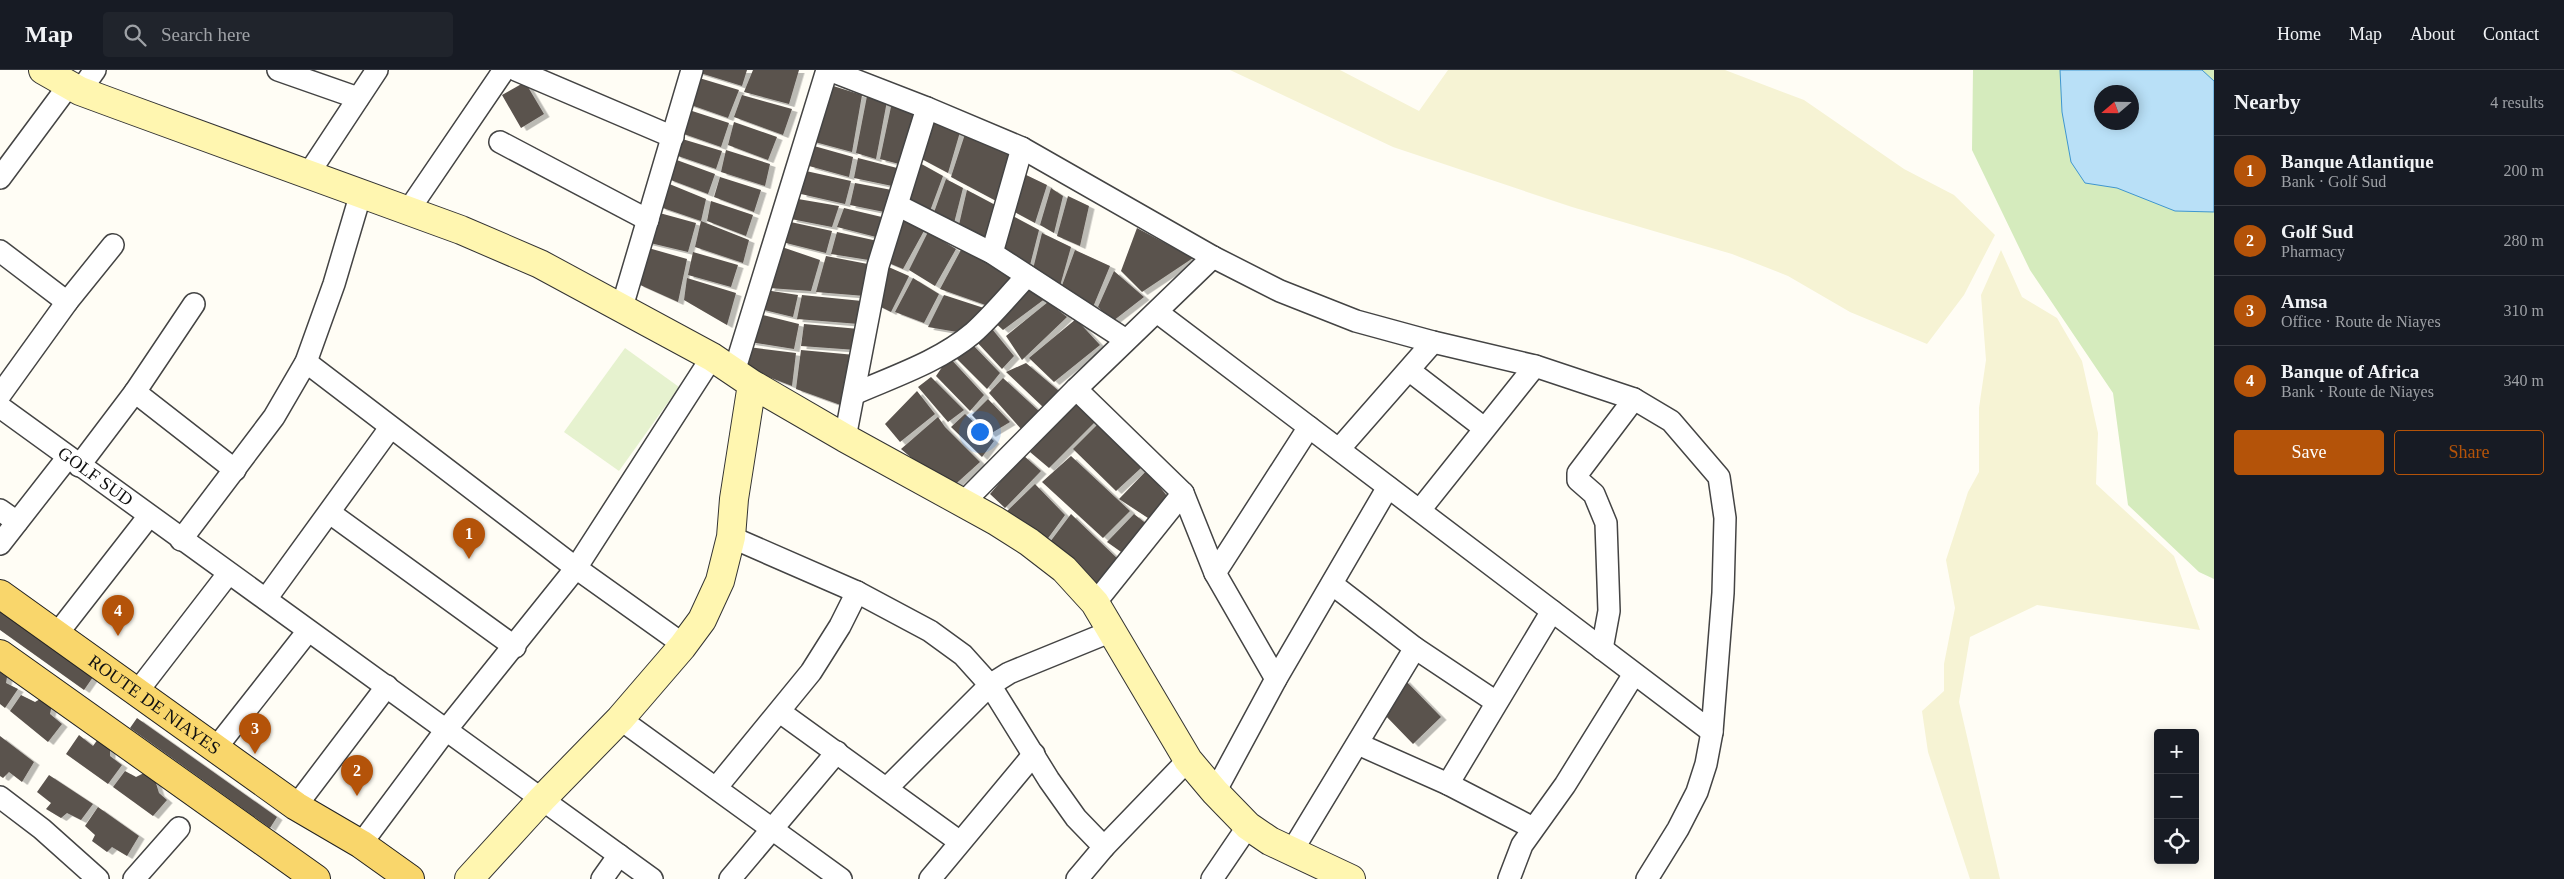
<!DOCTYPE html>
<html lang="en">
<head>
<meta charset="utf-8">
<style>
  body { margin:0; font-family:Georgia,serif; background:#20242c; color:#f1f3f6 }
  .controls { position:absolute; right:15px; bottom:15px; display:grid; overflow:hidden; border-radius:5px; box-shadow:0 2px 12px #0003 }
  .controls button { width:45px; height:45px; display:grid; place-items:center; padding:0; border:0; border-bottom:1px solid #363941; background:#171b24; color:#f1f3f6; font:25px sans-serif }
  .compass { position:absolute; left:2094px; top:15px; width:45px; height:45px; border-radius:50%; background:#171b24; box-shadow:0 2px 12px #0003; rotate:250deg }
  .you { position:absolute; left:979px; top:361px; width:18px; height:18px; margin:-12px; border:4px solid #fff; border-radius:50%; background:#1a73e8; box-shadow:0 0 0 8px #1a73e833 }
  .badge { display:grid; place-items:center; width:32px; height:32px; border-radius:50%; background:#b45309; color:#fff; font-size:16px; font-weight:700 }
  .pin { position:absolute; translate:-50% -41px; filter:drop-shadow(0 1px 2px #0008) }
  .pin::after { content:''; position:absolute; top:26px; width:18px; height:15px; background:inherit; clip-path:polygon(0 0,100% 0,50% 100%) }
  .list { margin:0; padding:0; list-style:none }
  h2 { display:flex; justify-content:space-between; align-items:center; height:65px; margin:0; padding:0 20px; font-size:21px }
  h2 small { font-size:16px; font-weight:400; color:#9ea1a6 }
  .list li { display:grid; grid-template-columns:32px 1fr auto; gap:15px; align-items:center; box-sizing:border-box; height:70px; padding:0 20px; border-top:1px solid #363941 }
  .list b { display:block; font-size:19px; white-space:nowrap }
  .list p { margin:0; font-size:16px; white-space:nowrap; color:#9ea1a6 }
  .list em { font-size:16px; font-style:normal; color:#9ea1a6 }
  .actions { display:flex; gap:10px; padding:15px 20px }
  .actions a { flex:1; padding:11px 0; border:1px solid #b45309; border-radius:5px; text-align:center; font-size:18px; color:#b45309 }
  .actions .main { background:#b45309; color:#fff }
  .icon { flex:none; width:28px; height:28px; fill:none; stroke:currentColor; stroke-width:2; stroke-linecap:round; stroke-linejoin:round }
  .map { position:relative; flex:none; width:2214px; height:809px; overflow:hidden }
  header { display:flex; align-items:center; gap:30px; box-sizing:border-box; height:70px; padding:0 25px; background:#171b24; border-bottom:1px solid #363941 }
  header strong { font-size:24px }
  nav { display:flex; gap:28px; margin-inline-start:auto; font-size:18px }
  .search { width:350px; height:45px; background:#20242c; display:flex; align-items:center; gap:12px; box-sizing:border-box; padding:0 18px; border-radius:5px; color:#9ea1a6; font-size:19px }
  main { display:flex }
  aside { flex:1; background:#171b24 }
  .map>svg:first-child { display:block }
  .farmland { fill:#f6f3d4 }
  .green { fill:#d5ebbd; fill-rule:evenodd }
  .pitch { fill:#e6f2cf }
  .water { fill:#b9e0f7; stroke:#3f96cf; fill-rule:evenodd }
  .building { fill:#5a524d; filter:url(#shadow) }
  .lines { fill:none; stroke-linecap:round; stroke-linejoin:round }
  .street-casing { stroke:#444; stroke-width:24 }
  .secondary-casing { stroke:#333; stroke-width:30 }
  .primary-casing { stroke:#222; stroke-width:30 }
  .street { stroke:#fff; stroke-width:21 }
  .secondary { stroke:#fff6b0; stroke-width:28 }
  .primary { stroke:#f9d66b; stroke-width:28 }
  .labels { text-anchor:middle; dominant-baseline:central; stroke-width:5; stroke-linejoin:round; paint-order:stroke }
  .street-label { font-size:18px; fill:#111; stroke:#fff }
</style>
</head>
<body>
<header>
<strong>Map</strong>
<div class="search"><svg class="icon" aria-label="search" viewBox="0 0 24 24"><circle cx="10" cy="10" r="6"/><path d="M15 15l6 6"/></svg>Search here</div>
<nav><a>Home</a><a>Map</a><a>About</a><a>Contact</a></nav>
</header>
<main>
<div class="map">
<svg width="2214" height="809" viewBox="0 0 2214 809">
  <defs>
    <filter id="shadow"><feDropShadow dx="5.5" dy="3" stdDeviation="0" flood-color="#0004"/></filter>
  </defs>
  <rect width="100%" height="100%" fill="#fffdf5"/>
  <path class="farmland" d="M1230,0h110l79,41 29,-41h277l79,30 100,69 50,26 41,40 -31,60 -37,49 -77,-32 -62,-36 -56,-22 -160,-47 -179,-60z
    M2001,180l21,47 35,21 25,43 16,72 -2,51 78,72 26,74 -163,-25 -67,32 -11,65 41,177h-30l-42,-127 -6,-41 22,-20v-27l11,-56 -9,-48 22,-68 11,-20v-64l7,-48 -5,-65z"/>
  <path class="green" d="M1973,0h241v509l-15,-7 -71,-67 -15,-112 -83,-123 -58,-120zM2102,22h30v30h-30z"/>
  <path class="pitch" d="M625,278l54,39 -60,84 -55,-39z"/>
  <path class="water" d="M2060,0h142l12,11v131l-39,-1 -58,-23 -32,-5 -14,-21 -9,-50zM2102,22h30v30h-30z"/>
  <path class="building" d="M698,0h49l-5,16 -45,-14z
    M753,0h46l-10,34 -45,-12z
    M696,7l43,13 -11,28 -40,-14z
    M525,12l19,32 -23,14 -19,-33z
    M830,15l32,10 -10,57 -41,-11z
    M742,25l50,14 -9,26 -49,-18z
    M867,26l20,5 -11,58 -20,-6z
    M892,32l27,9 -16,54 -23,-6z
    M686,39l43,14 -8,24 -40,-14z
    M929,49l31,13 -12,41 -30,-16z
    M734,52l43,15 -9,23 -40,-15z
    M966,61l49,20 -15,52 -49,-26z
    M679,68l43,13 -6,18 -41,-14z
    M814,76l39,11 -4,20 -40,-11z
    M726,80l44,14 -5,22 -44,-14z
    M858,88l43,11 -4,18 -43,-9z
    M674,89l41,15 -7,20 -40,-15z
    M916,91l27,15 -13,35 -25,-13z
    M806,101l45,10 -6,23 -44,-10z
    M1022,103l25,12 -12,38 -26,-14z
    M720,107l41,13 -7,22 -40,-15z
    M946,109l17,9 -10,39 -21,-9z
    M667,113l39,16 -5,22 -41,-14z
    M855,113l42,8 -8,22 -39,-8z
    M1051,118l12,8 -9,37 -14,-8z
    M967,120l32,17 -11,38 -30,-16z
    M1068,126l21,10 -9,40 -23,-10z
    M798,129l41,7 -7,21 -41,-8z
    M711,131l42,14 -7,21 -39,-15z
    M844,138l42,10 -6,20 -43,-11z
    M656,142l40,11 -8,29 -42,-10z
    M1009,144l30,16 -10,39 -31,-16z
    M902,146l23,13 -22,40 -19,-8z
    M701,151l48,19 -6,23 -48,-16z
    M786,151l46,10 -6,22 -44,-11z
    M1137,158l56,30 -51,34 -21,-21z
    M837,162l45,10 -7,19 -44,-7z
    M928,162l28,17 -21,37 -26,-16z
    M1042,163l29,14 -11,39 -28,-13z
    M779,176l41,14 -9,31 -42,-3z
    M645,177l42,12 -9,43 -40,-18z
    M962,178l56,29 -27,30 -51,-18z
    M1075,180l35,16 -17,41 -33,-16z
    M693,182l45,13 -7,22 -43,-12z
    M826,186l47,9 -8,31 -49,-4z
    M884,195l25,11 -18,36 -16,-8z
    M1114,201l30,26 -31,24 -15,-14z
    M687,208l49,15 -9,32 -43,-25z
    M913,208l26,16 -15,29 -29,-11z
    M1028,219l18,9 -43,32 -11,-10z
    M765,220l33,5 -5,22 -33,-8z
    M802,225l60,6 -3,23 -62,-5z
    M944,225l43,14 -24,24 -35,-6z
    M1048,232l19,15 -45,43 -16,-24z
    M759,244l40,10 -5,25 -44,-7z
    M1076,249l24,26 -46,37 -25,-24z
    M804,254l55,5 -3,21 -55,-4z
    M988,254l26,32 -12,13 -27,-29z
    M971,273l29,30 -13,16 -33,-33z
    M748,277l48,6 -4,33 -49,-19z
    M801,280l54,5 -9,52 -50,-18z
    M949,287l35,38 -14,16 -34,-35z
    M1026,293l33,28 -15,17 -38,-36z
    M931,307l33,33 -16,12 -30,-35z
    M1003,308l37,34 -18,18 -33,-37z
    M917,321l18,23 -35,28 -15,-18z
    M1078,328l19,22 -48,48 -19,-16z
    M988,329l22,23 -20,12 -18,-19z
    M965,344l29,27 -12,16 -31,-30z
    M938,347l7,10 35,35 -31,28 -48,-41z
    M1099,353l42,45 -25,23 -43,-42z
    M1023,385l18,16 -36,37 -15,-14z
    M1071,386l59,55 -27,27 -61,-56z
    M1147,400l23,30 -22,18 -29,-19z
    M1035,414l30,31 -22,30 -40,-30z
    M1071,444l49,47 -19,27 -51,-46z
    M1134,444l14,11 -24,29 -17,-12z
    M0,541l93,66 -9,13 -84,-60z
    M0,602l7,5 -1,6 12,6 -13,19 -5,-4z
    M1404,609l37,38 -28,27 -30,-31z
    M21,625l14,7 5,-3 12,5 -2,10 12,10 -14,18 -38,-31z
    M137,648l140,99 -7,11 -140,-100z
    M79,665l14,11 5,-7 12,8v9l12,9 -14,19 -42,-30z
    M0,666l34,26 -12,20 -13,-10 -6,6 -3,-2z
    M125,701l11,6 8,-4 11,7 4,13 8,7 -14,16 -40,-29z
    M49,705l44,29 -12,16 -14,-7 -6,5 -15,-9 5,-6 -14,-11z
    M98,737l41,29 -12,20 -15,-9 -5,5 -15,-11 3,-6 -10,-9z"/>
  <g class="lines">
    <defs>
      <g id="street">
        <path d="M278,0l80,28"/>
        <path d="M516,0l157,67"/>
        <path d="M829,0l98,38 95,40 191,109 67,34 76,30 77,21 102,24 99,33 37,22 48,56 6,41 -2,75 -11,139 -6,32 -9,28 -19,37 -31,50"/>
        <path d="M80,21l15,-21"/>
        <path d="M500,72l148,78"/>
        <path d="M309,103l68,-103"/>
        <path d="M0,108l69,-93"/>
        <path d="M899,136l93,47 134,87"/>
        <path d="M408,141l96,-141"/>
        <path d="M0,181l67,51"/>
        <path d="M992,183l30,-105"/>
        <path d="M622,237l70,-237"/>
        <path d="M1157,242l555,420"/>
        <path d="M306,292l270,206 108,77"/>
        <path d="M1410,301l74,57"/>
        <path d="M734,302l93,-302"/>
        <path d="M1076,319l107,104 32,80 61,106"/>
        <path d="M135,322l100,78"/>
        <path d="M856,323c39,-17 84,-32 117,-60 19,-17 36,-38 54,-57"/>
        <path d="M0,325l67,-93 46,-57"/>
        <path id="s1" d="M0,337l652,472"/>
        <path d="M845,368l33,-172 49,-158"/>
        <path d="M1340,378l93,-106"/>
        <path d="M79,396l56,-74 59,-88"/>
        <path d="M963,433l113,-114 137,-132"/>
        <path d="M0,440l17,12"/>
        <path d="M1420,440l115,-144"/>
        <path d="M330,443l185,134"/>
        <path d="M731,467l126,55 73,39 33,24 27,30 59,95 27,38 28,29"/>
        <path d="M181,470l93,-123 32,-55 28,-78 27,-91"/>
        <path d="M0,474l68,-87"/>
        <path d="M1215,503l94,-146"/>
        <path d="M1332,514l83,64 81,54"/>
        <path d="M266,529l124,-171"/>
        <path d="M1095,533l88,-110"/>
        <path d="M57,564l92,-118"/>
        <path d="M1602,579l7,-38 -3,-88 -12,-29 -16,-14v-7l56,-74"/>
        <path d="M137,622l91,-118"/>
        <path d="M780,642l180,130"/>
        <path d="M620,649l221,160"/>
        <path d="M1358,674l90,40 85,44"/>
        <path d="M216,678l92,-117"/>
        <path d="M1448,714l104,-173"/>
        <path d="M716,718l95,-116 29,-46 17,-34"/>
        <path d="M887,718l103,-103 19,-12 103,-42"/>
        <path d="M1215,722l61,-113 112,-192"/>
        <path d="M0,727l42,32 56,50"/>
        <path d="M296,736l91,-120"/>
        <path d="M361,774l85,-114 130,-162 136,-211"/>
        <path d="M1292,781l123,-203"/>
        <path d="M134,809l45,-51"/>
        <path d="M602,809l17,-24"/>
        <path d="M730,809l107,-127"/>
        <path d="M930,809l104,-125"/>
        <path d="M1077,809l27,-32 84,-87"/>
        <path d="M1212,809l36,-53"/>
        <path d="M1509,809l13,-34 43,-60 69,-111"/>
      </g>
      <path id="secondary" d="M43,0l37,21 38,14 343,125 79,34 172,93 40,27 93,54 151,83 33,21 35,27 31,34 93,157 27,32 33,34 22,15 81,38
        M469,809l73,-80 78,-80 62,-72 20,-27 18,-39 11,-44 3,-38 18,-115"/>
      <g id="primary">
        <path id="s2" d="M0,524l296,212 65,38 49,35"/>
        <path d="M0,584l316,225"/>
      </g>
    </defs>
    <use href="#street" class="street-casing"/>
    <use href="#secondary" class="secondary-casing"/>
    <use href="#primary" class="primary-casing"/>
    <use href="#street" class="street"/>
    <use href="#secondary" class="secondary"/>
    <use href="#primary" class="primary"/>
  </g>
  <g class="labels">
    <g class="street-label">
      <text stroke="none"><textPath href="#s1" startOffset="118">GOLF SUD</textPath></text>
      <text stroke="none"><textPath href="#s2" startOffset="190">ROUTE DE NIAYES</textPath></text>
    </g>
  </g>
</svg>
<div class="controls">
<button>+</button>
<button>−</button>
<button><svg class="icon" aria-label="locate" viewBox="0 0 24 24"><circle cx="12" cy="12" r="6"/><path d="M12 2v4M12 18v4M2 12h4M18 12h4"/></svg></button>
</div>
<svg class="compass" viewBox="-18 -18 36 36"><path d="M0-13l5 13h-10z" fill="#e53935"/><path d="M0 13l5-13h-10z" fill="#9ea1a6"/></svg>
<div class="you"></div>
<div class="pin badge" style="left:469px;top:489px">1</div>
<div class="pin badge" style="left:357px;top:726px">2</div>
<div class="pin badge" style="left:255px;top:684px">3</div>
<div class="pin badge" style="left:118px;top:566px">4</div>
</div>
<aside>
<h2>Nearby<small>4 results</small></h2>
<ul class="list">
<li><span class="badge">1</span><div><b>Banque Atlantique</b><p>Bank · Golf Sud</p></div><em>200 m</em></li>
<li><span class="badge">2</span><div><b>Golf Sud</b><p>Pharmacy</p></div><em>280 m</em></li>
<li><span class="badge">3</span><div><b>Amsa</b><p>Office · Route de Niayes</p></div><em>310 m</em></li>
<li><span class="badge">4</span><div><b>Banque of Africa</b><p>Bank · Route de Niayes</p></div><em>340 m</em></li>
</ul>
<div class="actions"><a class="main">Save</a><a>Share</a></div>
</aside>
</main>
</body>
</html>
